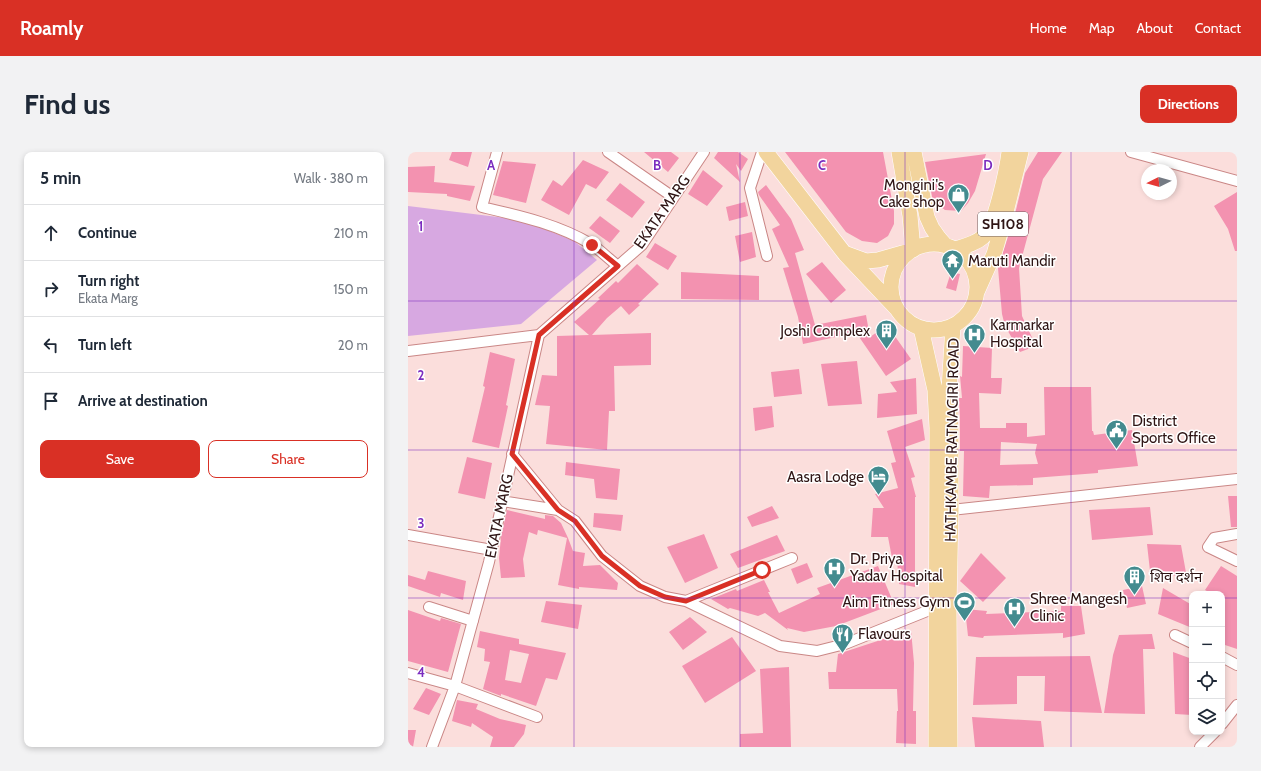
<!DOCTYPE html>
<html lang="en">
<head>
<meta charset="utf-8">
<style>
  body { margin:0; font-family:Cabin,"Noto Sans Devanagari",sans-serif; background:#f2f2f3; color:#1f2937 }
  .controls { position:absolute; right:12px; bottom:12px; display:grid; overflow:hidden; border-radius:8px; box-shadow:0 2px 6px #0003 }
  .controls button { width:36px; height:36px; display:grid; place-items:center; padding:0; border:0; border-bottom:1px solid #e0e1e3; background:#fff; color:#1f2937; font:20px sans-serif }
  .compass { position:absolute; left:733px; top:12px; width:36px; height:36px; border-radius:50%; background:#fff; box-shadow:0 2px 6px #0003; rotate:265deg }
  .stop { position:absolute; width:12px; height:12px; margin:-9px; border:3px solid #d93025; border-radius:50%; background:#fff }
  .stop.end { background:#d93025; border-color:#fff; box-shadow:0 1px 4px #0008 }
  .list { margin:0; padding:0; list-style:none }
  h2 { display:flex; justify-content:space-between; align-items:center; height:52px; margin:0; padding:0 16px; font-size:17px }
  h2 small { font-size:13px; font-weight:400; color:#747a83 }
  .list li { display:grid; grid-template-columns:26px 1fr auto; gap:12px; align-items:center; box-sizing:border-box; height:56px; padding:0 16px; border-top:1px solid #e0e1e3 }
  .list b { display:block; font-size:15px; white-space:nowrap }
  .list p { margin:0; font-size:13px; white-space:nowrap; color:#747a83 }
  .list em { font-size:13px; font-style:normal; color:#747a83 }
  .actions { display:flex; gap:8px; padding:12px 16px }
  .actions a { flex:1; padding:9px 0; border:1px solid #d93025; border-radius:8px; text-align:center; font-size:14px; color:#d93025 }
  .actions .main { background:#d93025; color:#fff }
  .icon { flex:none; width:22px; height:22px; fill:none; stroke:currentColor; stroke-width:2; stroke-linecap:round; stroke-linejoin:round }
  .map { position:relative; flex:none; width:829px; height:595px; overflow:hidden; border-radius:8px }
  header { display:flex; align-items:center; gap:24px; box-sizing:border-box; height:56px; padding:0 20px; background:#d93025; color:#fff }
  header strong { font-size:19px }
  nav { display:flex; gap:22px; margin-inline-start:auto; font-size:14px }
  .intro { display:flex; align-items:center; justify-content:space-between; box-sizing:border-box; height:96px; padding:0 24px }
  h1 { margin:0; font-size:28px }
  .button { padding:10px 18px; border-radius:8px; background:#d93025; color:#fff; font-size:14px; font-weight:700 }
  main { display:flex; gap:24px; padding:0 24px }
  aside { flex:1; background:#fff; border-radius:8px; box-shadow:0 2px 6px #0003 }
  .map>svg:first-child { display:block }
  .green { fill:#d7a8e1 }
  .building { fill:#f392b0; fill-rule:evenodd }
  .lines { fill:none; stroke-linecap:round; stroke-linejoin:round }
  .minor-casing { stroke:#ca8786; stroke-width:12 }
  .primary-casing { stroke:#fff; stroke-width:16 }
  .minor { stroke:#fff; stroke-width:10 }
  .primary { stroke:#f2d49d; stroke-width:15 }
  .route { stroke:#d93025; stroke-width:5 }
  .grid { fill:none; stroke:#7b2cbf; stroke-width:1; stroke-opacity:0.55 }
  .labels { text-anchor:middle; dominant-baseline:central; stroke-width:3; stroke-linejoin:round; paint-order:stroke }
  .shield { fill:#fff; stroke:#6d5b5b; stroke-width:1 }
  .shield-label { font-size:14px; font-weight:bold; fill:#2f1515 }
  .poi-label { font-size:15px; fill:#2f1515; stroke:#fff; text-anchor:start }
  .street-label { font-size:15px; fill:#2f1515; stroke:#fff }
  .grid-label { font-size:13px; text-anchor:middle; font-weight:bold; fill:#7b2cbf; stroke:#fff; stroke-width:3; stroke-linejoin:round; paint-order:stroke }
</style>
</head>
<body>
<header>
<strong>Roamly</strong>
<nav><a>Home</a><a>Map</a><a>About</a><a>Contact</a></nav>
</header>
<div class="intro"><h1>Find us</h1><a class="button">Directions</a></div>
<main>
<aside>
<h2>5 min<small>Walk · 380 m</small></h2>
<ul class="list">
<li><svg class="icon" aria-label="ahead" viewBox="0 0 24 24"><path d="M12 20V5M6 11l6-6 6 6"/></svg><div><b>Continue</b></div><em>210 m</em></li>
<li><svg class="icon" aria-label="right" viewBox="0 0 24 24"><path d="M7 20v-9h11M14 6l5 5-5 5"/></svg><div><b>Turn right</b><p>Ekata Marg</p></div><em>150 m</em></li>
<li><svg class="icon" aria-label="left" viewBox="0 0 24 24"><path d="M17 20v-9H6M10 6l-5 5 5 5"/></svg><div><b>Turn left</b></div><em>20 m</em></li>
<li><svg class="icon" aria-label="arrive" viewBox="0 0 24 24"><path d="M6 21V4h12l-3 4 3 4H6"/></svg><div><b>Arrive at destination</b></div></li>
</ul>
<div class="actions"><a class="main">Save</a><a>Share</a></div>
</aside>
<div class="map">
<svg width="829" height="595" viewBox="0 0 829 595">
  <rect width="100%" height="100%" fill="#fbdedc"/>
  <path class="green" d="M0,54l115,14 51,21 23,19 -76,64 -113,12z"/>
  <path class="building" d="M44,0h20l-4,15 -19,-7z
    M236,0h27l8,6 -11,14z
    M310,0h20l10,7 -7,12 -5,-7 4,18 -26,-24z
    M377,0h98l11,59v13l-6,12 -11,7 -15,-2 -16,-9z
    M630,0h24l-19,27 -24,89 3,48 14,30 -16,6 -15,-26 -3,-12 -4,-46 16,-50 11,-45z
    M578,2l-11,37 -7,12 -7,8 -16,-1 -12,-9 -8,-39z
    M175,8l26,12 -13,17 -10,-5 -17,31 -28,-15 12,-20 9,6z
    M95,9l33,3 -10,39 -33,-8z
    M27,14l-1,16 41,4 -5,15 -23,-5v-2l-39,-2v-25z
    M295,18l20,16 -16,20 -19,-12z
    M212,31l25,19 -13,16 -26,-18z
    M358,33l25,34 13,31 -9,3 20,72 51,-10 4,22 17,-12 24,34 -25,17 -31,-45v2l-52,11 -5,-27 -15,-49 6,-1 -17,-38 8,-4 -21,-30 -1,-3z
    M829,40v59h-2l-7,-22 -14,-23z
    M337,50l3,14 -19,5 -3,-14z
    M192,64l20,15 -10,12 -21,-15z
    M344,80l4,25 -16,5 -5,-26z
    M247,91l22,13 -9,14 -22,-13z
    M414,110l24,28 -15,13 -25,-29z
    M229,112l22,20 -21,20 2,1 -11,10 -8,-9 -14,12 -15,17 59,-2v32l-37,1 1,45h-6l-2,39 -61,-6 4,-38 -15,-1 7,-30 15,1v-40l32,-1 -15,-13 26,-23 -2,-1 18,-17 2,2z
    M273,120l78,4v24l-78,-1z
    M543,120l9,2 -4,17 -10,-3z
    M555,194l29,2 -1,30h11l-1,16 -22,-1 1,35h26v-5h21v14l18,-2 -1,-48h47l1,44h1l1,4 38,-5 6,36 -40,4v3l-65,5v7l-43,1 -1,12 -26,-2 1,-45h-4v-35l-1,-14v-4h3l-2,-22 2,1zM593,290l36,2 -2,9 3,11 -38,1z
    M82,200l25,7 -9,46 2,1 -9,42 -27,-6 13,-55 -2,-1z
    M449,209l5,43 -34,2 -7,-42z
    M391,217l3,25 -28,3 -3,-25z
    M508,226l1,36 -40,4 1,-24 19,-2 -7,-10z
    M364,254l2,21 -19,4 -2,-23z
    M514,267l3,21 -20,7 10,30 -4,1 5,19h-1v90l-16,-3 -2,-25 -5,-1 -4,-21h-17l2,-29h11l-9,-14 23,-6 -7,-25 5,-1 -9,-31z
    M59,305l25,6 -7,36 -27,-6z
    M158,310l54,7 -3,31 -21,-2 -2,-19 -29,-4z
    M820,344h9v31h-6z
    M364,354l7,12 -27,9 -5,-10z
    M742,355l3,28 -61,5 -3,-30z
    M99,358l38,9v-4l8,1 8,7 7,15 5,13 12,2 -2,13 17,-1 18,18 -1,7 -38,-3v2l-21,-4 9,-47 -29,-8 -1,5 -8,-3 -6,27 2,18 -24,1 -2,-20 2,-21z
    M186,361l29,2 -2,16 -28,-4z
    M296,382l14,34 -33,15 -18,-36z
    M369,383l8,16 -47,17 -8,-14z
    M739,392l34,1 6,33 -37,-7z
    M573,401l25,25 -23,24 -23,-21z
    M399,411l6,14 -16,7 -6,-15z
    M470,414l16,38 -58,22 -32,6 -17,-4 1,2 -23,-17 -7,3 -28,-8 -2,1 -17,-10 25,-10 1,2 27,-11 6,12h-2l11,21 41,-19 -3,-6z
    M813,414l16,10v73l-15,-5v-50h-10l-7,-4z
    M20,419l38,10 -3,19 -22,-7 -1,4 -32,-11v-11l17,5z
    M734,434l4,18 -19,4 -4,-18z
    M755,436l29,17v23l-34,-14z
    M138,449l36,4 -4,24 -37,-7z
    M653,454h20l4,28 -22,4v-5l-79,3 -1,2 -15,-2 -3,-27 22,2 -1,3 75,-3z
    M0,458l32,11 1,-3 20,6 -13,48 -40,-11z
    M282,465l17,15 -24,18 -14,-18z
    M503,478l3,33 -1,48h3v33l-20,-1 1,-32h1l-1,-22h-68l-1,-17h8l2,-18z
    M72,479l39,8v5l47,9 -9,27 -11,-2 -10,28 -35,-12v2l-18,-7 7,-27 -6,-1 1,-12 -8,-2zM102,498l19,4 -8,29 -16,-3z
    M744,482l3,15h-12l2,65 -41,-1 9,-58 6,-20z
    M324,485l24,34 -51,32 -23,-37z
    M765,500l19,7v56l-17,-1z
    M682,504l12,57 -58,-2 1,-35h-28v28l-44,1 3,-48z
    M381,515l2,80h-51v-13l23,-1 -3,-64z
    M18,536l15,6 -12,21 -16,-6z
    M49,548l21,4 -2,5 24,10 26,6 -2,9 -10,13h-24l3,-10 -21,-14 -1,4 -19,-6z
    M564,565l69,4 3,26h-69z
    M0,578h8l-3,17h-5z"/>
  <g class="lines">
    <defs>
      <path id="minor" d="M89,0l-15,55c38,9 75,17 109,37 9,6 18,15 27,22
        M200,0l65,45
        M354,0l-12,36 17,68
        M723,0l106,29
        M0,199l131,-16
        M104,302l46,56 17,11 27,35 38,30 25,11 21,4 94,45 37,5 28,-7 92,-37
        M94,349l56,9
        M543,358l286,-31
        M829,382l-23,4 -6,9 29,14
        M0,383l84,15
        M278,449l106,-43
        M21,455l44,14
        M767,483l17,8
        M814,505l15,8
        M0,521l47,13 82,31
        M814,572l15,-19
        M24,595l23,-61 34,-124 50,-227 103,-90 62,-93
        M792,595l15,-15"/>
      <path id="primary" d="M358,0l79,102 51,54
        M506,0l13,65 5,11 7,10 7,8
        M483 135a43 43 0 1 1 86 0a43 43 0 1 1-86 0Z
        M547,97c10,-3 20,-5 28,-12 12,-10 24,-68 26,-85
        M439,102l19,7 12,-1 35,-10 -3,-34 -11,-64
        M569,140l17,-38 11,-38 16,-64
        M513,176l14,62 2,38 -1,319
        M542,595l-1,-140 2,-97v-78l-2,-43 4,-63"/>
    </defs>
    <use href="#minor" class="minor-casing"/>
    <use href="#primary" class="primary-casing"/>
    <use href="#minor" class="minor"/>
    <use href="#primary" class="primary"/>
  </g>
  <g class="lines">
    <path class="route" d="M184,93l26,21 -79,69 -27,119 46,56 17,11 27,35 38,30 25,11 21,4 76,-31"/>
  </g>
  <path class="grid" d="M166,0v595M332,0v595M497,0v595M663,0v595M0,149h829M0,298h829M0,446h784M814,446h15"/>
  <defs>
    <symbol id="shop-pin" viewBox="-11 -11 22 30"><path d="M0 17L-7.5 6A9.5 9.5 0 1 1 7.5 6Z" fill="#438b8f" stroke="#fff"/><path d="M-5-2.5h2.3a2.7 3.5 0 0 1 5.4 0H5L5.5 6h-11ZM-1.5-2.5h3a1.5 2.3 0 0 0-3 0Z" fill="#fff"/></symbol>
    <symbol id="temple-pin" viewBox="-11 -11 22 30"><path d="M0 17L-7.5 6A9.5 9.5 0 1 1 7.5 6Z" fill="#438b8f" stroke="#fff"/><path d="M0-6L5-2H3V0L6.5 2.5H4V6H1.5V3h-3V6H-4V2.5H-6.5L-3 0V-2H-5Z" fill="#fff"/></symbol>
    <symbol id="building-pin" viewBox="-11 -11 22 30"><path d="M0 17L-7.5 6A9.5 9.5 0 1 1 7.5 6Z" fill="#438b8f" stroke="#fff"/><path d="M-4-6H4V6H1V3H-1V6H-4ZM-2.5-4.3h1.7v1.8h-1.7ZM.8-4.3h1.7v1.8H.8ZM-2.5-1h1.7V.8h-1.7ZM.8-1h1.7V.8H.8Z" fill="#fff"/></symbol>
    <symbol id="hospital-pin" viewBox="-11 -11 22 30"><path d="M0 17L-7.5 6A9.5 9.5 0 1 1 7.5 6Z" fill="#438b8f" stroke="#fff"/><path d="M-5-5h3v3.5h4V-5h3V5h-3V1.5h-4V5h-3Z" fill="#fff"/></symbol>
    <symbol id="civic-pin" viewBox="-11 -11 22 30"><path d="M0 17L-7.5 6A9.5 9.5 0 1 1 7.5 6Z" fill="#438b8f" stroke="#fff"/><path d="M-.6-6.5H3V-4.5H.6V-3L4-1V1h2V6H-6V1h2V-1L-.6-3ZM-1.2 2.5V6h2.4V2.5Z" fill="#fff"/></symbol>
    <symbol id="hotel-pin" viewBox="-11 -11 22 30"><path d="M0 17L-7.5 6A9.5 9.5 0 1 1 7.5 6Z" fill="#438b8f" stroke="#fff"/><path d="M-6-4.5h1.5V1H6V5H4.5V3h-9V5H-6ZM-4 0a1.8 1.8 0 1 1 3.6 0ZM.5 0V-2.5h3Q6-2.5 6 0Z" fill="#fff"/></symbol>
    <symbol id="stadium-pin" viewBox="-11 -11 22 30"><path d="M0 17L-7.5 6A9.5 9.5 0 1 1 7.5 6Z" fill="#438b8f" stroke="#fff"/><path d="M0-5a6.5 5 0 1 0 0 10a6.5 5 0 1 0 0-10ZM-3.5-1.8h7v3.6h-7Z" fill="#fff"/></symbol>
    <symbol id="restaurant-pin" viewBox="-11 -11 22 30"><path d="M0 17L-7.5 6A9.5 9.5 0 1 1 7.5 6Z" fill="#438b8f" stroke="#fff"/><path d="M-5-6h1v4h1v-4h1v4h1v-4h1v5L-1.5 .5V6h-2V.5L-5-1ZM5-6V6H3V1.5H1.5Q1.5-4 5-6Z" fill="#fff"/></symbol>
  </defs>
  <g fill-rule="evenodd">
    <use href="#shop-pin" x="538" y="30" width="25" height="34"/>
    <use href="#temple-pin" x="532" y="96" width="25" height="34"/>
    <use href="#building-pin" x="466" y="166" width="25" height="34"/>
    <use href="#hospital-pin" x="554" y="170" width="25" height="34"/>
    <use href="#civic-pin" x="696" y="266" width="25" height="34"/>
    <use href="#hotel-pin" x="458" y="312" width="25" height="34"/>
    <use href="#hospital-pin" x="414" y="404" width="25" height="34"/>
    <use href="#building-pin" x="714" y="412" width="25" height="34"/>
    <use href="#stadium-pin" x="544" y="438" width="25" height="34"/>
    <use href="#hospital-pin" x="594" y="444" width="25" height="34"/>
    <use href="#restaurant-pin" x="422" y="470" width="25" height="34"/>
  </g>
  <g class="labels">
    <rect class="shield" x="570" y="60" width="50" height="24" rx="3"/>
    <g class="shield-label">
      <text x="595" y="72">SH108</text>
    </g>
    <g class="poi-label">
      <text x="536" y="33" text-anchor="end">Mongini's<tspan x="536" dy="17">Cake shop</tspan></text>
      <text x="560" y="109">Maruti Mandir</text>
      <text x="582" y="173">Karmarkar<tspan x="582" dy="17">Hospital</tspan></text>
      <text x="462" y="179" text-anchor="end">Joshi Complex</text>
      <text x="724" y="269">District<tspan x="724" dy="17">Sports Office</tspan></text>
      <text x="456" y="325" text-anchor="end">Aasra Lodge</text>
      <text x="442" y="407">Dr. Priya<tspan x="442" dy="17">Yadav Hospital</tspan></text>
      <text x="742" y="425">शिव दर्शन</text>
      <text x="622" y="447">Shree Mangesh<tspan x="622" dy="17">Clinic</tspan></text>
      <text x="542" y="450" text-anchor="end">Aim Fitness Gym</text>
      <text x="450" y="482">Flavours</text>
    </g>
    <g class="street-label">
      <text transform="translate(254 60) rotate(-55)">EKATA MARG</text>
      <text transform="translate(544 288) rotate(-89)">HATHKAMBE RATNAGIRI ROAD</text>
      <text transform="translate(91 364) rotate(-78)">EKATA MARG</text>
    </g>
  </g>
  <g class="grid-label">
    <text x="83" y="18">A</text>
    <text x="249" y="18">B</text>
    <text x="414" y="18">C</text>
    <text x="580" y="18">D</text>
    <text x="13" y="79">1</text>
    <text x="13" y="228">2</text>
    <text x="13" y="376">3</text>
    <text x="13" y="525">4</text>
  </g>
</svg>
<div class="controls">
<button>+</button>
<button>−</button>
<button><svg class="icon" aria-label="locate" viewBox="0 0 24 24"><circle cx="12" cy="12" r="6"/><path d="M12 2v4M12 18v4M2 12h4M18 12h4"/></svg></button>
<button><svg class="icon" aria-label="layers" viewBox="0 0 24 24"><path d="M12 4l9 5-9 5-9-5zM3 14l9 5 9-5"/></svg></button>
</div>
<svg class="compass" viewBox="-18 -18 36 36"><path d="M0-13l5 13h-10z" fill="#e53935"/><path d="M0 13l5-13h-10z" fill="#747a83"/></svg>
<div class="stop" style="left:354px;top:418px"></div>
<div class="stop end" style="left:184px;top:93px"></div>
</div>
</main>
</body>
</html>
